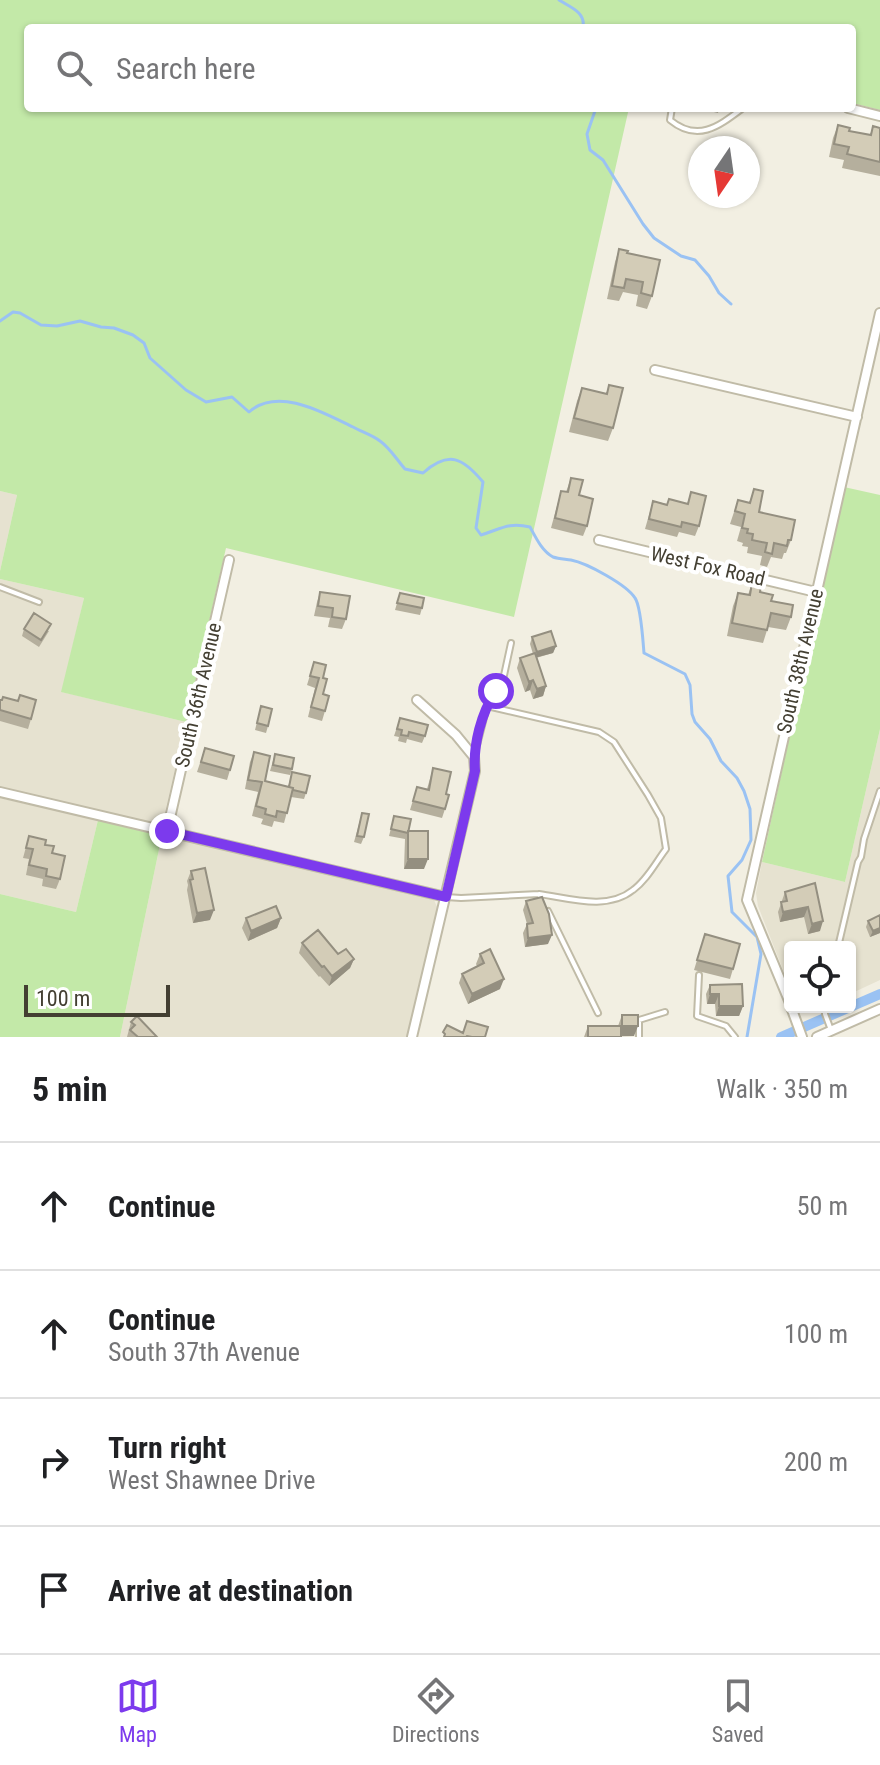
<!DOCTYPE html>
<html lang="en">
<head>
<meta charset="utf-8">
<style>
  body { margin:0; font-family:"Roboto Condensed",sans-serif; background:#f6f6f6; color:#202124 }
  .controls { position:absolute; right:24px; bottom:24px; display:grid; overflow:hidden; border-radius:8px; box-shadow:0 2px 6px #0004 }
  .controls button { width:72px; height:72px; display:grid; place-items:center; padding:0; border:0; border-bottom:2px solid #e0e0e0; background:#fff; color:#202124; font:40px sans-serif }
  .compass { position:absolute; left:688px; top:136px; width:72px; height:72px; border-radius:50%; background:#fff; box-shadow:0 2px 6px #0004; rotate:193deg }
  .scale { position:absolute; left:24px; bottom:20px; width:146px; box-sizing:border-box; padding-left:8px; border:4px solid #433f32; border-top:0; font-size:22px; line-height:28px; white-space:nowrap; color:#433f32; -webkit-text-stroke:6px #fff; paint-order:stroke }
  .stop { position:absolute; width:24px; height:24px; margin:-18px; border:6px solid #7c3aed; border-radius:50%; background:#fff }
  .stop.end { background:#7c3aed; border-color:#fff; box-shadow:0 2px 8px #0008 }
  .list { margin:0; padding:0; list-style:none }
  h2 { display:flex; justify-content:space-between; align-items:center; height:104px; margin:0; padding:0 32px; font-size:34px }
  h2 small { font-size:26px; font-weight:400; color:#757577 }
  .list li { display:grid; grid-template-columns:52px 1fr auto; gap:24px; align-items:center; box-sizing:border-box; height:128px; padding:0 32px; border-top:2px solid #e0e0e0 }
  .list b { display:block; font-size:30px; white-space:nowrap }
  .list p { margin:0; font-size:26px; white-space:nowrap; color:#757577 }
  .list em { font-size:26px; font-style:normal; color:#757577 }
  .icon { flex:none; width:44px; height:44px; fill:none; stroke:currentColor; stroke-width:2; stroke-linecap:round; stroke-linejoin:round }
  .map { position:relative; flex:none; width:880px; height:1037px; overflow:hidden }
  .search { position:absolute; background:#fff; box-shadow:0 2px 6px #0004; left:24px; right:24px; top:24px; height:88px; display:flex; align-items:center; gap:20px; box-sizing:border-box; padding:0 28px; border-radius:8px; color:#757577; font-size:30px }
  .sheet { height:616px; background:#fff }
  nav { display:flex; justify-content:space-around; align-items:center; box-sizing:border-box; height:112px; border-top:2px solid #e0e0e0; background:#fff; font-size:22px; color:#757577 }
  nav a { display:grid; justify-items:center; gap:4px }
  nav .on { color:#7c3aed }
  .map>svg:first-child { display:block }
  .residential { fill:#e6e2d0 }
  .green { fill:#c3e9a8 }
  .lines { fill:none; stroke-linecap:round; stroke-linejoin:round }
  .stream { stroke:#9ac2f3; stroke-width:3 }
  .canal { stroke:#9ac2f3; stroke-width:10 }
  .service-casing { stroke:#c0bba7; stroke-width:8 }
  .minor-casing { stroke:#c0bba7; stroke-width:12 }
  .service { stroke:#fff; stroke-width:4 }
  .minor { stroke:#fff; stroke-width:8 }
  .wall { fill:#b5af9d }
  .shaded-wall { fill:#948f80 }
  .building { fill:#d3ccb7; stroke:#948f80; stroke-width:2 }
  .route { stroke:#7c3aed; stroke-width:10 }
  .labels { text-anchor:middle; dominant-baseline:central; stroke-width:8; stroke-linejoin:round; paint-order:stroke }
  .street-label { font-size:20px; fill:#433f32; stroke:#fff }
</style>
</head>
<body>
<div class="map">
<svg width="880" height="1037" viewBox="0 0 880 1037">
  <rect width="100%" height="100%" fill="#f2efe2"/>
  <path class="residential" d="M0,491l17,4 -17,76z
    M0,579l84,19 -22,94 124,30 -24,103 -162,-37z
    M880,729v251l-30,14v-47h-60v41l-32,-82 -2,-13 6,-31 83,20z
    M0,798l98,22 -22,92 -76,-18z
    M162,835l272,65 4,9 -30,128h-288z"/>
  <path class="green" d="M0,0h880v110l-28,-7v-75h-824v80h601l-115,509 -288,-69 -40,174 -125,-30 23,-94 -84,-19v-8l17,-76 -17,-4z
    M844,487l36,8v234l-35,153 -83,-20z
    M98,820l64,15 -42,202h-120v-143l76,18z"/>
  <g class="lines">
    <path class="stream" d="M559,0c11,7 27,12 24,28
      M596,108l-9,26 3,16 13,10 40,64 11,14 27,18 14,4 14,16 10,17 12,11
      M0,321l13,-9 7,1 21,12 16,1 23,-5 21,6 13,1 19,7 11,8 6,15 36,32 20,12 26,-5 17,15c29,-26 75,1 104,15 9,5 19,8 27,14 10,7 17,19 25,28l18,4c26,-23 40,-15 60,9l-7,46 5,7c20,-6 27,-13 49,-8 6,11 12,24 23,30 6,2 12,2 18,3 16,3 56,25 64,38 6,8 8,44 9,55l41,21 5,11 2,29 3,8 15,17 11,22 16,17 7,13 6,18 1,31 -9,20 -14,16 4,36 25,25 4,17 -14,83"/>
    <path class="canal" d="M781,1037l99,-43"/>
    <defs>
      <path id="service" d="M672,108l-2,12c28,23 49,6 73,-12
        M0,587l39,15
        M487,706l112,26 15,10 34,53 13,23 5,31c-10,13 -19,31 -33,41 -26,21 -64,8 -94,4
        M474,757l13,-51 16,-26 8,-37
        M446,897l15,1 78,-4 1,2
        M548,911l50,102
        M838,947l20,-85 3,-5 3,-18 16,-48
        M699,975l-2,41 29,10 9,11
        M825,1007v7l6,16
        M639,1037v-17l26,-8"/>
      <path id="minor" d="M848,108l32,8
        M655,370l202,47
        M599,540l217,52
        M0,792l446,105
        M167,831l62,-271
        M790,1003l-43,-103 133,-587
        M791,1007l11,30
        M412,1037l63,-266 -1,-14 -18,-22 -39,-35
        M817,1037l63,-28"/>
    </defs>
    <use href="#service" class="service-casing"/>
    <use href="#minor" class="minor-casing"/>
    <use href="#service" class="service"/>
    <use href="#minor" class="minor"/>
  </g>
  <path class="wall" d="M697,108h22l-1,5z
    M838,125l11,6 21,4 3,-9 7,2v48l-38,-8 2,-8 -15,-3 4,-19z
    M619,249l8,4 25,43 -5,13 -11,-3 2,-11 -15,-3 -4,9 -12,-2 8,-37z
    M609,385l4,43 -5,13 -39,-9 8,-31 5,-13 24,6z
    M571,478l8,17 8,31 -4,10 -32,-8 10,-37 5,1z
    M754,489l5,23 32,28 -5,13h-2l-2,6 -11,-2 -4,10 -7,-2 2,-9 -15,-3 1,-6 -6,-1 1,-3 -6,-2 4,-14 -11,-3 8,-24 11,3z
    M691,492l8,34 -4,10 -16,-4 -2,5 -32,-8 8,-28 14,3h20z
    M752,583l8,9 31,25 -5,13 -18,-3 -5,16 -36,-7 6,-30 5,-13 10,2z
    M320,592l26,27 -4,10 -14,-2 2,-9 -16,-2 3,-14z
    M400,593l22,15 -2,7 -25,-5z
    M24,629l25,2 -10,16 -17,-11z
    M532,637l24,9 -3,7 -17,5 10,28 -3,10 -10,3 -3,-9 -5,2 -8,-24 3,-10 13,-4 -3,-10z
    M314,662l9,16 2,33 -3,10 -14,-4 7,-29 -8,-3z
    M0,700l31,19 -3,10 -28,-8z
    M261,706l7,20 -2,7 -11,-3z
    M400,718l25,18 -3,7 -15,-4 -1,4 -8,-2 1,-4 -5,-1z
    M205,748l25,22 -3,10 -30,-8z
    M254,752l11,29 23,6 4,-15 14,21 -2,6 -13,-2 -7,26 -10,-2 -2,6 -11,-3 2,-5 -11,-3 6,-24 -13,-3 5,-27z
    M275,754l17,15 -2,6 -20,-4z
    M433,768l13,26 -1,15 -3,9 -32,-8 7,-23 10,2z
    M362,813l2,24 -3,7 -7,-2z
    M394,816l15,15 15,38h-20l1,-30 -16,-3z
    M29,836l16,9 7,8 8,26 -4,10 -14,-3 1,-7 -17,-4 3,-16 -6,-1z
    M191,871l19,49 -17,3 -6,-33 1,-5 -1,-4z
    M815,883l5,48 -12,3 -4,-17 -24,5 -2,-10 7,-20z
    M526,901l22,43 -23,3 -2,-14 4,-9 -4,-14z
    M880,915v18l-10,4 -4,-10 2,-6z
    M246,918h35l-4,10 -29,13 -6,-13z
    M705,934l28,35 -3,10 -36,-9z
    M302,943l52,16 -4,9 -21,18 -9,-10 -1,1 -20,-24z
    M480,954l20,35 -32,15 -9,-21 3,-9 15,-8 -1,-2z
    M710,985l33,21 -4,10h-23l-1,-12h-8l-1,-10z
    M622,1015l12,21 -50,1 4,-11h30z
    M131,1022l26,15h-30z"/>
  <path class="shaded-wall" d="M556,646l-3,7 -19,5 3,-6z
    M533,680l-3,10 -5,2 4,-10z
    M546,686l-3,10 -10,3 4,-10z
    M408,859h20l-4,10h-20z
    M808,907l-4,10 -24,5 3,-10z
    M214,910l-4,10 -17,3 4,-10z
    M281,918l-4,10 -29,13 3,-10z
    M823,921l-3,10 -12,3 4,-10z
    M880,928v5l-10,4 3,-6z
    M552,935l-4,9 -23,3 3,-9z
    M354,959l-4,9 -21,18 3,-10z
    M504,979l-4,10 -32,15 4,-10z
    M710,994h9l-4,10h-8z
    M719,1006h24l-4,10h-23z
    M622,1026h16l-4,10h-16z"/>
  <path class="building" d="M838,125l12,3 -1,3 22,4 2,-9 7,2v34l-33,-8 2,-7 -15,-3z
    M619,249l9,2 -1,2 33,7 -8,36 -11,-3 2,-11 -17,-3 -2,9 -12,-2z
    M609,385l14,3 -10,40 -39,-10 8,-30 25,6z
    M571,478l12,2 -4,15 14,4 -6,27 -32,-8 6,-27 7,1z
    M754,489l9,2 -4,21 36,8 -4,20h-3l-1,6 -13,-3 -2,11 -7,-2 2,-9 -15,-3 1,-6 -6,-1 1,-4 -6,-1 3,-14 -10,-3 3,-11 12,3z
    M691,492l15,4 -7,30 -17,-4 -1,5 -32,-8 4,-18 14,4 2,-6 19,5z
    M752,583l9,2 -1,7 13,3 -2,6 22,4 -2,12 -20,-4 -4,17 -35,-7 6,-30 12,2z
    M320,592l30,4 -4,23 -14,-2 1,-9 -15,-2z
    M400,593l24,5 -2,10 -25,-5z
    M34,613l17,11 -10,16 -17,-11z
    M551,631l5,15 -19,6 -5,-15z
    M535,653l11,33 -9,3 -4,-9 -4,2 -9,-24z
    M314,662l12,3 -3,13 4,1 -4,15 6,2 -4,15 -14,-4 8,-29 -9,-2z
    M20,695l16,5 -5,19 -31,-9v-10h2l1,-3 15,4z
    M261,706l11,3 -4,17 -11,-3z
    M400,718l28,7 -3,11 -16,-4 -1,4 -7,-1 1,-5 -5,-1z
    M205,748l29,8 -4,14 -29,-8z
    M254,752l16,4 -5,25 28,7 -6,25 -10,-2 -1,6 -11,-3 1,-5 -10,-3 6,-24 -14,-2z
    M275,754l19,4 -2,11 -19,-4z
    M433,768l18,4 -5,22 3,1 -4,14 -32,-8 4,-14 12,3z
    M292,772l18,4 -4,17 -13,-3v-2l-4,-1z
    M362,813l7,1 -5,23 -7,-1z
    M394,816l17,3 -3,14 -17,-4z
    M408,831h20v28h-20z
    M29,836l17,4 -1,5 9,1 -2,7 13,3 -5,23 -14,-3 1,-7 -18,-4 4,-16 -7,-1z
    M205,868l9,42 -17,3 -7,-33 3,-1 -2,-8z
    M815,883l8,38 -11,3 -4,-17 -25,5 -2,-10 6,-1 -2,-9z
    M542,897l7,17 3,21 -24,3 -1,-14 6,-1 -7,-22z
    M276,906l5,12 -30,13 -5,-13z
    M880,915v13l-7,3 -5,-10z
    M318,930l20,24 8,-5 8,10 -22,17 -8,-10 -2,1 -20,-24z
    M705,934l35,10 -7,25 -36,-9z
    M490,949l14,30 -32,15 -10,-20 22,-11 -4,-9z
    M742,984l1,22h-24v-12h-9v-9z
    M622,1015h16v11h-16z
    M137,1016l20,21h-19l-8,-7 5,-5 -4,-3z
    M467,1021l21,6 -3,10h-13l-5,-1 -1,1h-22l1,-3 -2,-2 4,-7 16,8z
    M588,1026h33v11h-33z"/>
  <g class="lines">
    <path class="route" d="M167,831l279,66 29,-126c-2,-26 6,-58 21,-80"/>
  </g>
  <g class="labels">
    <g class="street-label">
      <text transform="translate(708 566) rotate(13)">West Fox Road</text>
      <text transform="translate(800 661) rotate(-77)">South 38th Avenue</text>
      <text transform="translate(198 695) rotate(-77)">South 36th Avenue</text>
    </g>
  </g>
</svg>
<div class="controls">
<button><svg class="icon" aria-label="locate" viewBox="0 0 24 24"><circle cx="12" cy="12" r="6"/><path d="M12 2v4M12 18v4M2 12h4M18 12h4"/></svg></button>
</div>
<svg class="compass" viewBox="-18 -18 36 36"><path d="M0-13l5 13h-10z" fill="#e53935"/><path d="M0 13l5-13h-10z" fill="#757577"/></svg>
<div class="scale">100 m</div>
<div class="stop" style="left:496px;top:691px"></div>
<div class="stop end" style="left:167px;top:831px"></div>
<div class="search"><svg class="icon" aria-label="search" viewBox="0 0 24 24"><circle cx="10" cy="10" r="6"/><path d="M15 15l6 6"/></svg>Search here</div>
</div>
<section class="sheet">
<h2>5 min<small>Walk · 350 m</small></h2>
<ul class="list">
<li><svg class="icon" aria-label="ahead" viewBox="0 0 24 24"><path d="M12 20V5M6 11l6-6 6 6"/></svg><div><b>Continue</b></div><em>50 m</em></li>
<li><svg class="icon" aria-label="ahead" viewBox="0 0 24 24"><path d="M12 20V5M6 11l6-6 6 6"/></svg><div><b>Continue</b><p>South 37th Avenue</p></div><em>100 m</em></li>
<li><svg class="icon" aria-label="right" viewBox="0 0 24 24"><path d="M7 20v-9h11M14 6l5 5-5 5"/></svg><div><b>Turn right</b><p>West Shawnee Drive</p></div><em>200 m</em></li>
<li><svg class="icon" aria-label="arrive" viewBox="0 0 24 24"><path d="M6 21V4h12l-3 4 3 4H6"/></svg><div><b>Arrive at destination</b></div></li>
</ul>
</section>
<nav>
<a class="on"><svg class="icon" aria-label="map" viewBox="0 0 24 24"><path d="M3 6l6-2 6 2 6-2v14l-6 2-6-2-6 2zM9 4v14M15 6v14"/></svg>Map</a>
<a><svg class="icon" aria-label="directions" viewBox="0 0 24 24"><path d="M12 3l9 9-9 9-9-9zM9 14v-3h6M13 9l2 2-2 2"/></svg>Directions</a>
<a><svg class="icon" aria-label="saved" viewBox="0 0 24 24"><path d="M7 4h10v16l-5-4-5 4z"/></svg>Saved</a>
</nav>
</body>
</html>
